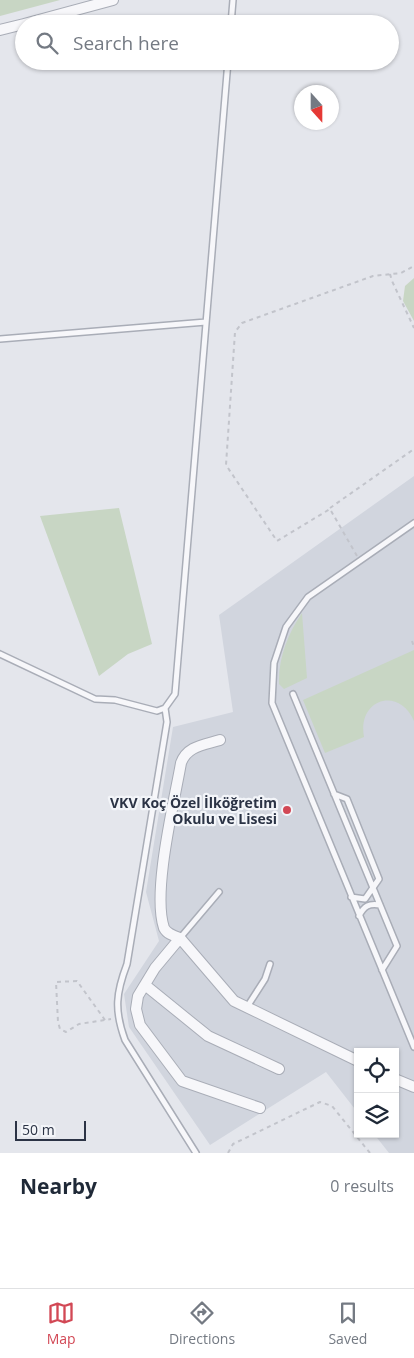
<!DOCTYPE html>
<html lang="en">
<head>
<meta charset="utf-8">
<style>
  body { margin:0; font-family:"Open Sans",sans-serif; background:#f2f2f3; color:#1f2937 }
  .controls { position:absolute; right:15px; bottom:15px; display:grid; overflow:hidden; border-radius:0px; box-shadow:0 1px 4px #0004 }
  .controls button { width:45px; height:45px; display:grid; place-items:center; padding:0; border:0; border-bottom:1px solid #e0e1e3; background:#fff; color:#1f2937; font:25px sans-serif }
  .compass { position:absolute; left:294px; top:85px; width:45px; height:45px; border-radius:50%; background:#fff; box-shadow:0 1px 4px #0004; rotate:159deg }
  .scale { position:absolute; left:15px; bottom:12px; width:71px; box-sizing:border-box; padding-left:5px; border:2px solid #2b3345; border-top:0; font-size:14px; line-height:18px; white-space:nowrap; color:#2b3345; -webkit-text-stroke:4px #f3f5f9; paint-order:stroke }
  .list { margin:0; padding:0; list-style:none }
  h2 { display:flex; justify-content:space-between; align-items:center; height:65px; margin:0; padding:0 20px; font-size:21px }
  h2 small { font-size:16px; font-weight:400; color:#747a83 }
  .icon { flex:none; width:28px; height:28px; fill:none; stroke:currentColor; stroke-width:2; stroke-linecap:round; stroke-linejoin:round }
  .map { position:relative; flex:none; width:414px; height:1153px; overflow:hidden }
  .search { position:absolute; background:#fff; box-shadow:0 1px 4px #0004; left:15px; right:15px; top:15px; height:55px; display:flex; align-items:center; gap:12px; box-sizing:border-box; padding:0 18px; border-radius:28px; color:#747a83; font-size:19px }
  .sheet { height:135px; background:#fff }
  nav { display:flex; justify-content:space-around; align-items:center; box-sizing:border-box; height:70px; border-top:1px solid #e0e1e3; background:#fff; font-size:14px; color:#747a83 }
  nav a { display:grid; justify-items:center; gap:2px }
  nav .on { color:#d24855 }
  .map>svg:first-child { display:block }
  .built { fill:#d1d5de }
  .green { fill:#c8d6c4 }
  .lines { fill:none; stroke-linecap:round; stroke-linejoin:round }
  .service-casing { stroke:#a9adb7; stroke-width:8 }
  .minor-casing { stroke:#a9adb7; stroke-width:12 }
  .path { stroke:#c2c4cb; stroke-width:2; stroke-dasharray:4 4; stroke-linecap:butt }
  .service { stroke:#f7f7fa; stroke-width:5 }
  .minor { stroke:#f7f7fa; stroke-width:10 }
  .poi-dot { fill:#d24855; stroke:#f3f5f9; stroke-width:2 }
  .labels { text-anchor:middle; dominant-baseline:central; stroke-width:4.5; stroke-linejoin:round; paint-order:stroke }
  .poi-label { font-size:14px; font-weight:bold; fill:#2b3345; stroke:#f3f5f9; text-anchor:end }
</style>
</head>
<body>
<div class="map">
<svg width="414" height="1153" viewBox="0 0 414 1153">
  <rect width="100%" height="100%" fill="#e4e6ec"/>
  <path class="built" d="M414,476v677h-25l-15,-19h21v-82h-37v61l-32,-41 -116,73 -81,-118 -5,-33 35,-53 -13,-49 27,-165 60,-15 -14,-97z"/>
  <path class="green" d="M0,0h60l-60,16z
    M414,278v43l-11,-20 2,-15z
    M119,508l33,136 -24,10 -29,22 -59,-160z
    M302,613l5,65 -23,11 -5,-5c-1,-25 9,-51 23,-71z
    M414,650v71c-15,-35 -57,-22 -50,16l-39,16 -22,-53z"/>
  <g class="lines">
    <defs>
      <path id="service" d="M231,24l2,-24
        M0,339l206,-17
        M414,523l-106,74 -22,30 -12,36 -2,40 142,344
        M0,654l95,45 20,1 42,11 8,-3
        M293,694l104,252 -15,24
        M334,794l13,5 32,80 -14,20 -14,-2
        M359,916c5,-10 10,-13 21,-11
        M180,938l39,-46
        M247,1007l18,-28 5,-15
        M196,1153l-71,-113c-11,-30 -9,-47 2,-76l40,-242 -2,-14 10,-14 53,-633"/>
      <path id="minor" d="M24,24l89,-24
        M0,30l24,-6
        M220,740c-16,5 -33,6 -39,23 -7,40 -29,129 -17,165 3,6 10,8 16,10l54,63 124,60
        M180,938l-25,30 -17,28 -2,13 4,16 42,56 78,27
        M145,985l63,51 71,33
        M395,1079l19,8"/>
    </defs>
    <use href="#service" class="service-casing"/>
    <use href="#minor" class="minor-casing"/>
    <path class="path" d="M390,274l2,7 22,47
      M330,508l84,-59
      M357,556l-27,-47 -53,32 -51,-76 9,-133 7,-9 131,-47 28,-3 13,-7
      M412,641l2,6
      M105,1020l-28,-39 -21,1 2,40 2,7 6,3 13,-8 32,-5
      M228,1153l5,-9 87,-42 12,4 38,47"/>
    <use href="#service" class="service"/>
    <use href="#minor" class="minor"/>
  </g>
  <circle class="poi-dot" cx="287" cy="810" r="5"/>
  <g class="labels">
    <g class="poi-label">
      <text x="277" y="802">VKV Koç Özel İlköğretim<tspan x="277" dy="16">Okulu ve Lisesi</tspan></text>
    </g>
  </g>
</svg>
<div class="controls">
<button><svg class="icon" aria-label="locate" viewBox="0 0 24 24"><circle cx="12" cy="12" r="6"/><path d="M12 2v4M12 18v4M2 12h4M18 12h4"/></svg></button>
<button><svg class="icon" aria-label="layers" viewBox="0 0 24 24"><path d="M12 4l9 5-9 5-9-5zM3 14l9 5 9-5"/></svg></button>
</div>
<svg class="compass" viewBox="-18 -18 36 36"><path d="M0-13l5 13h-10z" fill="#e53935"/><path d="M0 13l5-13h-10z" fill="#747a83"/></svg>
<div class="scale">50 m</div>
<div class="search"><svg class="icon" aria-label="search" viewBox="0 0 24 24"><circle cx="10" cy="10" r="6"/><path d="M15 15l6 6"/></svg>Search here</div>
</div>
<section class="sheet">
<h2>Nearby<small>0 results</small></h2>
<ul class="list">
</ul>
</section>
<nav>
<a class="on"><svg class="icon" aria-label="map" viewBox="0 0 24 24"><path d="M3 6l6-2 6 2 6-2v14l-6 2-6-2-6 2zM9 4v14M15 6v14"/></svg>Map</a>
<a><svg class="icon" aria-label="directions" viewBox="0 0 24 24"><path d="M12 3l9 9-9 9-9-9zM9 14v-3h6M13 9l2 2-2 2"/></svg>Directions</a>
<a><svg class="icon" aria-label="saved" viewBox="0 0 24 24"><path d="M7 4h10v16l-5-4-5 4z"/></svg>Saved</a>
</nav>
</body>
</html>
